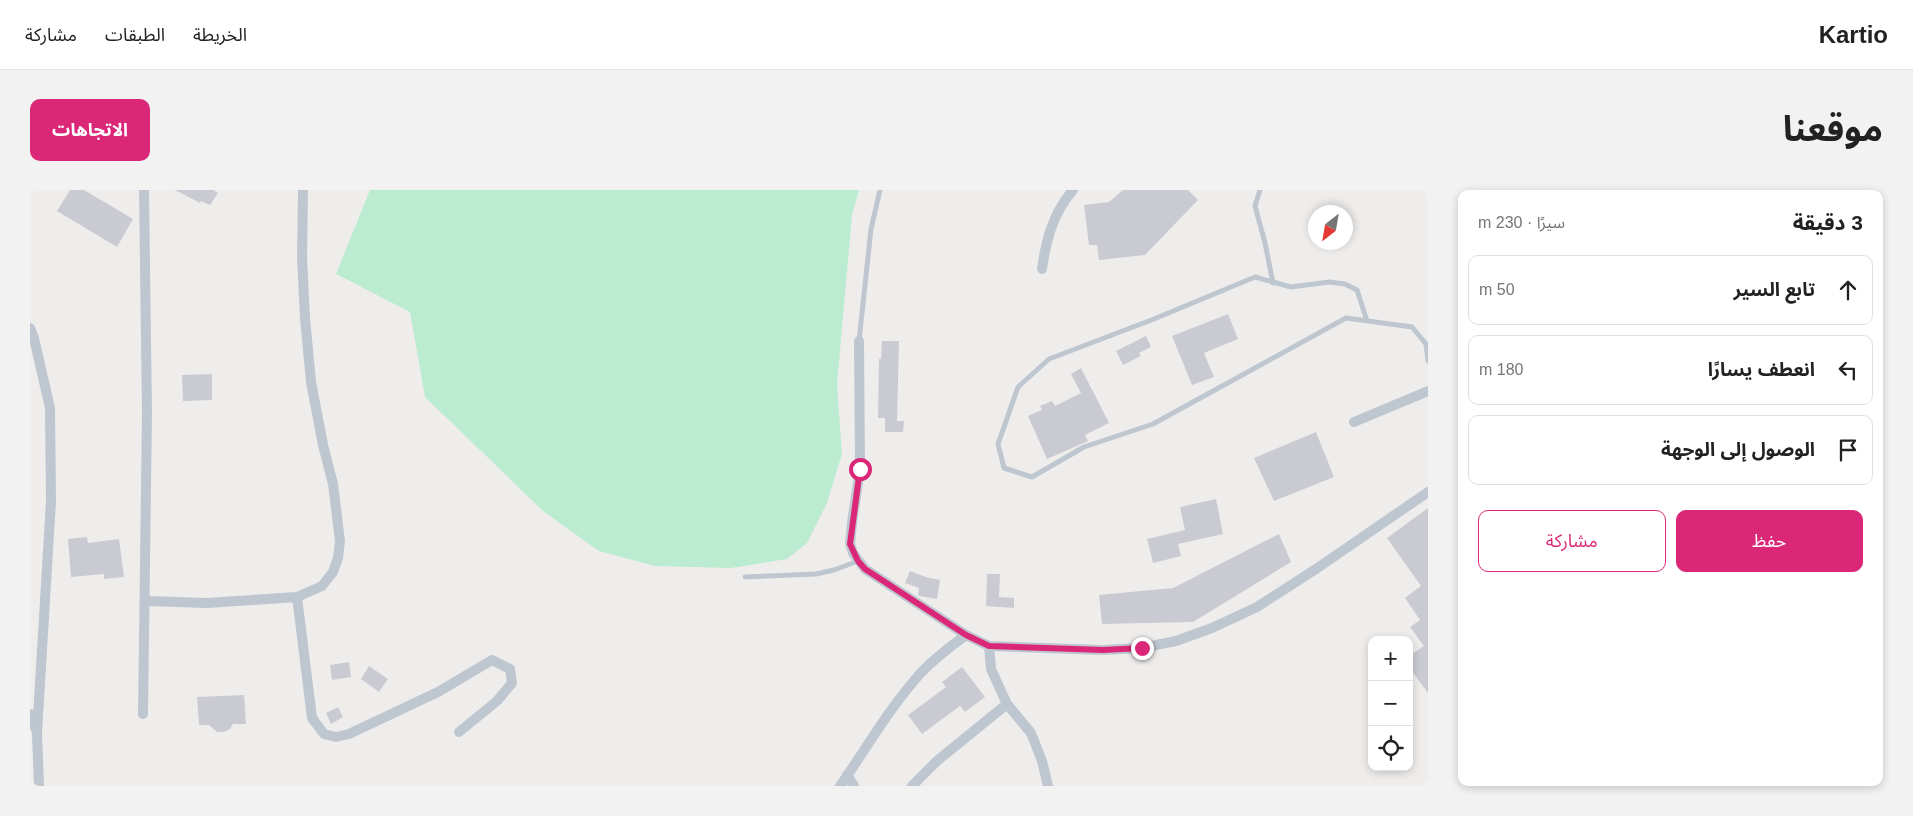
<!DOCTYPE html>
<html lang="ar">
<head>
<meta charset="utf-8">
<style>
  body { margin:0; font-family:Helvetica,"Noto Sans Arabic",sans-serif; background:#f2f2f2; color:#222; direction:rtl }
  .controls { position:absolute; right:15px; bottom:15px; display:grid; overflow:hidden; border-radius:10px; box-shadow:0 2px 8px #0003 }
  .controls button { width:45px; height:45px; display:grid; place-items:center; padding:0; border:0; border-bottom:1px solid #e0e0e0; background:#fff; color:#222; font:25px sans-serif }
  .compass { position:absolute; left:1278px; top:15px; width:45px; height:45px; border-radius:50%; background:#fff; box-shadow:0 2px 8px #0003; rotate:211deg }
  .stop { position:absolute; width:15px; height:15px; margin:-11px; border:4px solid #db2777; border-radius:50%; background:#fff }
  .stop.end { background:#db2777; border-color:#fff; box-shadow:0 1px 5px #0008 }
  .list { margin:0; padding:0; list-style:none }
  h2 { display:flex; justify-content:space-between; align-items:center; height:65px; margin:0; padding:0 20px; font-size:21px }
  h2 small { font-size:16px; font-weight:400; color:#767676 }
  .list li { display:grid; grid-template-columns:32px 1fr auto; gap:15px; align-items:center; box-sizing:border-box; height:70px; margin:0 10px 10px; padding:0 10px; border:1px solid #e0e0e0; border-radius:10px }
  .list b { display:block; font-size:19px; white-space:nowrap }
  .list em { font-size:16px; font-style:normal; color:#767676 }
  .actions { display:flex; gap:10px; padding:15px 20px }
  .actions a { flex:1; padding:11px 0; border:1px solid #db2777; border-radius:10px; text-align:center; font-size:18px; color:#db2777 }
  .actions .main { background:#db2777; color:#fff }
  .icon { flex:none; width:28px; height:28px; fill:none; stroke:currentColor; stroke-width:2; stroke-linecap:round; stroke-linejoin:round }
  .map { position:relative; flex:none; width:1398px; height:596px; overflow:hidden; direction:ltr; border-radius:10px }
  header { display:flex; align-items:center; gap:30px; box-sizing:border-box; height:70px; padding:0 25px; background:#fff; border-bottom:1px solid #e0e0e0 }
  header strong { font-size:24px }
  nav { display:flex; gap:28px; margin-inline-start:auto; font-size:18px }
  .intro { display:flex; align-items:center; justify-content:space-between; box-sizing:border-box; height:120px; padding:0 30px }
  h1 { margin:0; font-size:35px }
  .button { padding:12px 22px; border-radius:10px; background:#db2777; color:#fff; font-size:18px; font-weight:700 }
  main { display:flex; gap:30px; padding:0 30px }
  aside { flex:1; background:#fff; border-radius:10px; box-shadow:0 2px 8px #0003 }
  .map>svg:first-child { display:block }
  .green { fill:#bbecd2 }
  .building { fill:#cacbd2 }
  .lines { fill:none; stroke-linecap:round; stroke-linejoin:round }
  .lane { stroke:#bec6cf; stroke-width:5 }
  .street { stroke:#bec6cf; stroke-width:10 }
  .route { stroke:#db2777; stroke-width:6 }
</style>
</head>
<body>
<header>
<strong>Kartio</strong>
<nav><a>الخريطة</a><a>الطبقات</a><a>مشاركة</a></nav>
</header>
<div class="intro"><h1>موقعنا</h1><a class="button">الاتجاهات</a></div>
<main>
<aside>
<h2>3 دقيقة<small>سيرًا · 230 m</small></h2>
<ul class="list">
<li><svg class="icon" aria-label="ahead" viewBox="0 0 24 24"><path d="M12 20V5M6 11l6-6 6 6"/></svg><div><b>تابع السير</b></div><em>50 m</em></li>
<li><svg class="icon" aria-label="left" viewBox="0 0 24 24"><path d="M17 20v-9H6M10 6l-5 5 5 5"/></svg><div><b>انعطف يسارًا</b></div><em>180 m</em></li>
<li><svg class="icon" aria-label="arrive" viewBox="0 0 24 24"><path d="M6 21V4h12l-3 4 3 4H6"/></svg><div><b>الوصول إلى الوجهة</b></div></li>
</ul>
<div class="actions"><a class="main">حفظ</a><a>مشاركة</a></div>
</aside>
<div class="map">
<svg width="1398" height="596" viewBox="0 0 1398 596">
  <rect width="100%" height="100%" fill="#efedec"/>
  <path class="green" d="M340,0h489l-7,25 -15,169 5,70 -15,49 -20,40 -20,16 -56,9 -76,-2 -56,-15 -56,-40 -118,-114 -15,-85 -74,-38z"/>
  <path class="building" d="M40,0h14l49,29 -16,28 -60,-36z
    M145,0h38l5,3 -8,12 -9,-4 -1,2z
    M1093,0h65l10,10 -53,55 -46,5 -2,-15h-8l-5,-40 25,-3z
    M1198,124l10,25 -34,14 10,24 -22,8 -20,-49z
    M1116,146l5,11 -12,6 2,3 -18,9 -7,-14z
    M852,151h17l-2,80h7l-1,11h-18v-14h-7l1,-59h2z
    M1051,178l28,55 -24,12 3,6 -41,18 -19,-43 14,-6 -2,-4 12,-5 3,5 26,-13 -10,-19z
    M182,184v26l-29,1 -1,-26z
    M1286,242l18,45 -60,24 -20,-43z
    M1186,309l7,35 -45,10 3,12 -28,7 -6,-24 38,-9 -5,-23z
    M1398,318v185l-19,-26v-11l15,-10 -14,-19 10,-7 -15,-22 16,-12 -34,-48z
    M1249,344l12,28 -98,60 -91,2 -3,-29 74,-7z
    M57,347l1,6 31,-4 5,38 -20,2v-5l-33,3 -3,-38z
    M880,381l16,6 14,3 -3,19 -18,-3 -1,-1 1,-7 -14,-5z
    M957,384h13l-1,23 15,1v10l-28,-2z
    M319,472l2,15 -19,3 -2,-15z
    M339,476l19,13 -9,13 -18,-13z
    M932,477l23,30 -20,15 -5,-6 -38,28 -14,-19 38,-28 -4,-5z
    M214,505l2,29h-13l-3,5 -6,3h-7l-8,-7h-10l-2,-28z
    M308,517l5,10 -12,7 -5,-11z"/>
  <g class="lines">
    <path class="lane" d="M1230,0l-5,16 10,37 8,40
      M1337,131l-10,-31 -12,-6 -16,-2 -38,5 -36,-10 -101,42 -105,40 -31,28 -20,57 6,24 28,9 52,-30 69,-23 193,-106 66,9 14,17 2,17
      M829,151l12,-112 9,-39
      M715,387l71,-3 18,-4 24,-9"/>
    <path class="street" d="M1012,79c4,-29 11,-56 31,-79
      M0,138l4,10 16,70 1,93 -14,232 2,53
      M829,151l1,128 -8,54 -2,21 3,9 12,16 101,66 23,11 114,4 38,-2 35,-7 36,-13 45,-21 59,-38 112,-77
      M1324,232l74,-31
      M267,407l15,121 12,16 12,3 13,-3 89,-42 54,-32 18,9 2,14 -15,18 -38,31
      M116,411l61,2 90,-6 25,-11 11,-14 5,-14 2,-17 -7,-57 -10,-39 -12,-63 -6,-64 -3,-60 1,-68
      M959,456l2,23 16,35 24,29 11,28 6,25
      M0,524l6,16
      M113,524l4,-301 -3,-223
      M817,585l7,11
      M810,596c26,-37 48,-76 79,-111 13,-15 31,-28 47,-40
      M882,596l25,-25 70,-57"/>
  </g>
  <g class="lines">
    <path class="route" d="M830,279l-10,75 8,17 7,8 101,66 23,11 114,4 39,-2"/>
  </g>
</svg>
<div class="controls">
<button>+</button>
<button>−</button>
<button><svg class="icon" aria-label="locate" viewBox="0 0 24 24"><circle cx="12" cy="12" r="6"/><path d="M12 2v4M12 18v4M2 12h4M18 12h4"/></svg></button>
</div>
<svg class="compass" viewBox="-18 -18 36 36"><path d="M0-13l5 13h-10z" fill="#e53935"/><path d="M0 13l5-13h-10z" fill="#767676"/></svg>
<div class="stop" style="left:830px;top:279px"></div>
<div class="stop end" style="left:1112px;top:458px"></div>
</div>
</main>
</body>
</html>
